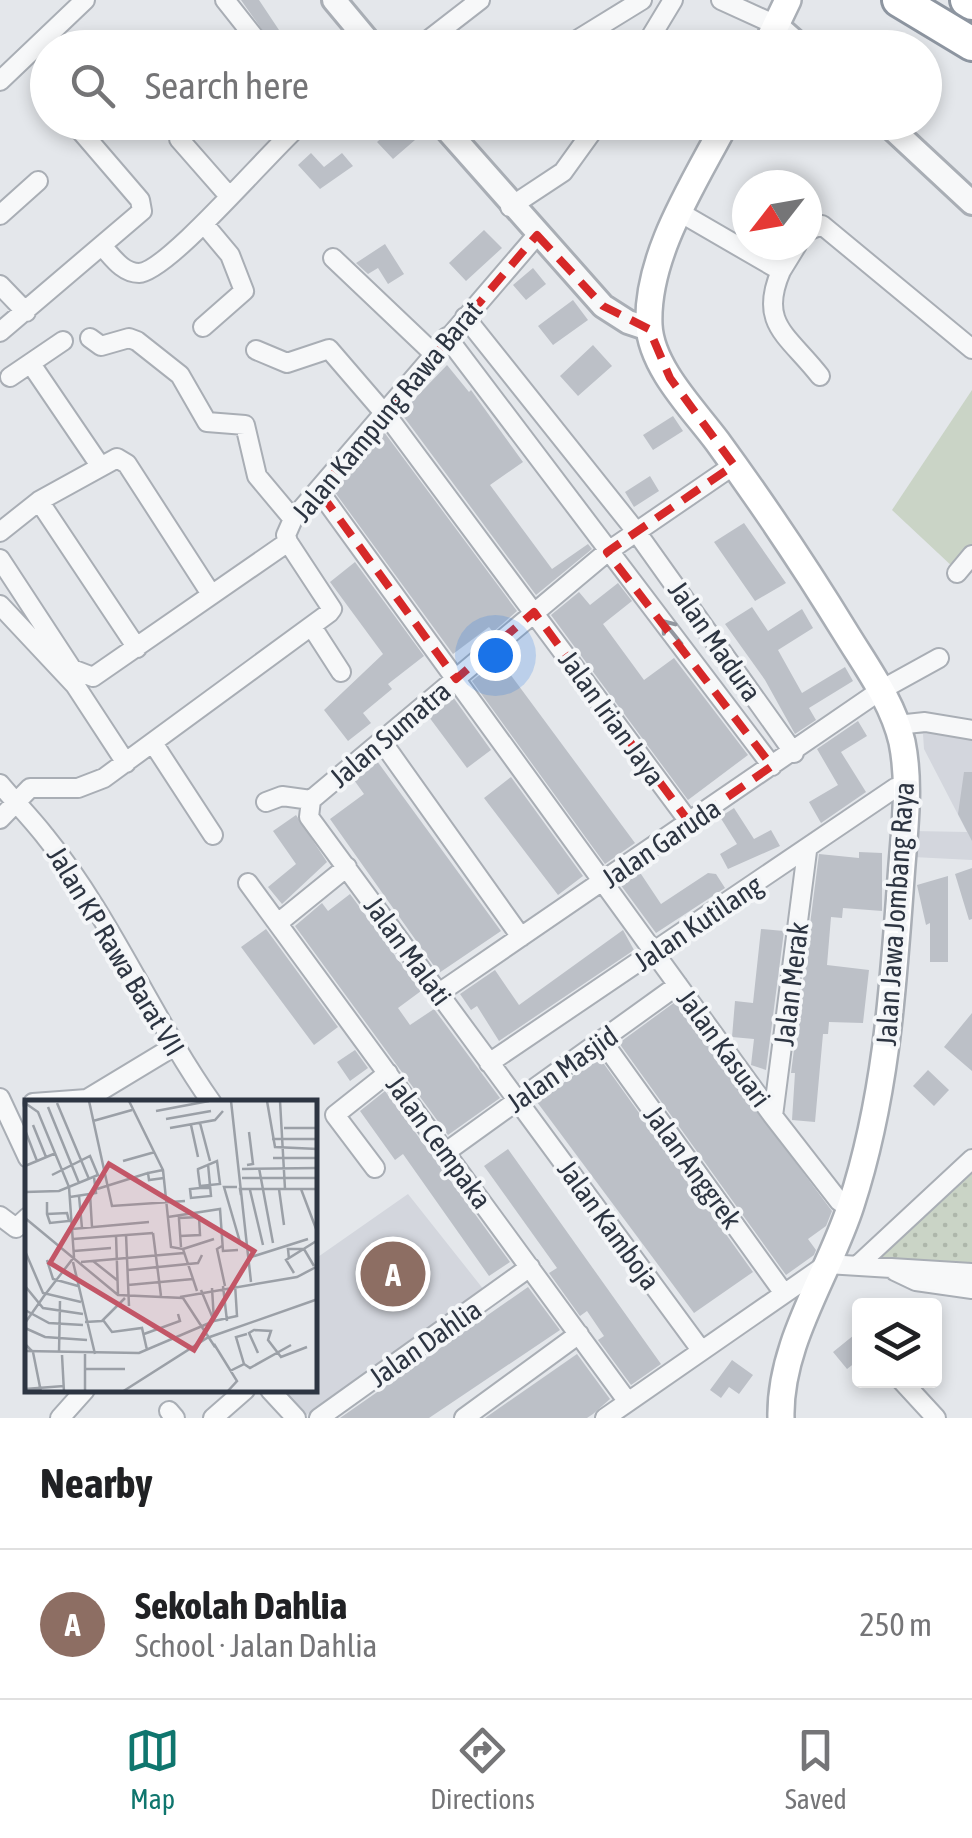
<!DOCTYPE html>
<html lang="en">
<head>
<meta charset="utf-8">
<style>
  body { margin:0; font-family:"Asap Condensed",sans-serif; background:#f2f2f2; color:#202124 }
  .controls { position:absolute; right:30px; bottom:30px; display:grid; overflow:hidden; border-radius:10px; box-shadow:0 5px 15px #0003 }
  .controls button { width:90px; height:90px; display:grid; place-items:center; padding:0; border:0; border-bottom:2px solid #e0e0e0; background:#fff; color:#202124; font:50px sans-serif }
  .compass { position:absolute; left:732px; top:170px; width:90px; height:90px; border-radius:50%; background:#fff; box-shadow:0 5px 15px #0003; rotate:239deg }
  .you { position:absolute; left:495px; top:655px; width:35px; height:35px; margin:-25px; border:8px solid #fff; border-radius:50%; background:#1a73e8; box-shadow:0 0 0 15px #1a73e833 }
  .badge { display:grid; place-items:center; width:65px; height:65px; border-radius:50%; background:#0f766e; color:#fff; font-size:32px; font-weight:700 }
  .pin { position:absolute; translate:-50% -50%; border:5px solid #fff; box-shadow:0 2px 10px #0006 }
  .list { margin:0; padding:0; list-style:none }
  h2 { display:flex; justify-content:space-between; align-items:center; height:130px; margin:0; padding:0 40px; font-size:42px }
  h2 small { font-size:32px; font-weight:400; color:#757577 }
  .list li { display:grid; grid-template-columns:65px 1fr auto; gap:30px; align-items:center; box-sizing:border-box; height:150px; padding:0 40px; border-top:2px solid #e0e0e0 }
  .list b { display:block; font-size:38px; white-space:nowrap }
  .list p { margin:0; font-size:32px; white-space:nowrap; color:#757577 }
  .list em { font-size:32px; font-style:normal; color:#757577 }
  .icon { flex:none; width:55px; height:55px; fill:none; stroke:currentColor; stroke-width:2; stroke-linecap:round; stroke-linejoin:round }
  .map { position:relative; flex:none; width:972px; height:1418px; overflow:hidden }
  .search { position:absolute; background:#fff; box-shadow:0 5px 15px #0003; left:30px; right:30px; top:30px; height:110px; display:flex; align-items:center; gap:25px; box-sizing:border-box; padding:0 35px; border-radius:55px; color:#757577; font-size:38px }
  .sheet { height:280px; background:#fff }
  nav { display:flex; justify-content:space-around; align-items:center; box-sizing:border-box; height:140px; border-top:2px solid #e0e0e0; background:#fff; font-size:28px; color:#757577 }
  nav a { display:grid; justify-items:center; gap:5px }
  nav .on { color:#0f766e }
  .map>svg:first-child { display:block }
  .built { fill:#d3d6dd }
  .grass { fill:#cad4c6 }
  .park { fill:url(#park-dots) }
  .building { fill:#bcc0c7 }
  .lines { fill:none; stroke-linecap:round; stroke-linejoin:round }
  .minor-casing { stroke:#a9aeb5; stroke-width:22 }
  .tertiary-casing { stroke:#a9aeb5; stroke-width:28 }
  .secondary-casing { stroke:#a9aeb5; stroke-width:30 }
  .motorway-casing { stroke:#8d95a0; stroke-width:38 }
  .minor { stroke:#f7f8f9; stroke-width:18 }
  .tertiary { stroke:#f7f8f9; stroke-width:22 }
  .secondary { stroke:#fff; stroke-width:25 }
  .motorway { stroke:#fff; stroke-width:32 }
  .oneway { stroke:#92969e }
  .marked { fill:none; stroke:#d62828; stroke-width:8; stroke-dasharray:20 12; stroke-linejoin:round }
  .labels { text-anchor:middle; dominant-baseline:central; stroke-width:8; stroke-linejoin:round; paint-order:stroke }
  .street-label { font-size:28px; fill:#2d3542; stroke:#f4f6f8 }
  .inset-road { fill:none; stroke:#9ba0a7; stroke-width:2.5 }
  .view { fill:#c35667; fill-opacity:0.15; stroke:#c35667; stroke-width:5 }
  .inset-edge { fill:none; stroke:#2d3542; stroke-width:5 }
</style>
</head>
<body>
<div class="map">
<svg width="972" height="1418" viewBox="0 0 972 1418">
  <defs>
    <pattern id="park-dots" width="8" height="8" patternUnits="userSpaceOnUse" patternTransform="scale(2.5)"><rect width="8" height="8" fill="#cad4c6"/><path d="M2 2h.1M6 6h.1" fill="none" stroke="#aeb7ab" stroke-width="1.8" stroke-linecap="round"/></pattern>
  </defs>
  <rect width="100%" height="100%" fill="#e4e7eb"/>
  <path class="built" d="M915,729l57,6v125l-59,-3v-26l54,1 -43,-83 -1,-15h-7z
    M408,1194l76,96 -182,128 -27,-27 40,-1v-131z"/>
  <path class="grass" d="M972,390v156l-18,22 -62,-58z"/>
  <path class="park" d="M972,1159v114l-113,-9z"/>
  <path class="building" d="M241,0h18l32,48h-16z
    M400,122l15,18 -22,19 -16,-17z
    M311,153l13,14 18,-14 11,13 -33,23 -22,-24z
    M484,230l18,18 -36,33 -17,-18z
    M385,244l19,30 -16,10 -10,-16 -10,6 -12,-11z
    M533,268l13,16 -20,16 -13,-15z
    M573,300l15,20 -35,25 -15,-19z
    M593,345l19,21 -34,30 -18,-20z
    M447,365l22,27 2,-2 52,72 -33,23 62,84 36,-25 4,5 -56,46 -135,-182z
    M673,416l10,15 -30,19 -10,-15z
    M384,432l133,179 -24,21 -4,-5 -36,27 -119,-163z
    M650,476l9,15 -25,16 -9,-15z
    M744,523l42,60 -31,18 -41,-59z
    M355,562l69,94 -36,28 4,5 -29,24 8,10 -23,18 -24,-31 59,-56 -53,-72z
    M618,583l14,18 -29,23 41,56 30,-22 74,97 -60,45 -137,-185 28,-23 11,13z
    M752,607l16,24 34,-22 11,19 -35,22 24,43 43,-26 8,14 -44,27 7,12 -21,14 -30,-54 -40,-56z
    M499,659l136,184 -30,21 -133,-183z
    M453,697l38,53 -24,18 -38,-51z
    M858,721l9,15 -26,16 25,40 -45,31 -12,-21 29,-17 -21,-36z
    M377,761l124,170 -62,42 -109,-154 34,-25 -10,-14z
    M964,772h8v69l-14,-27z
    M511,777l72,99 -25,19 -74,-97z
    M734,808l20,31 17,-9 9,16 -52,23 -8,-15 17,-10 -17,-27z
    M296,815l31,47 -45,42 -14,-17 28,-23 -23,-33z
    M859,852l23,1v58l-39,-3 -1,10 -11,-1 -4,48 42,5 -6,53 -34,-1 -1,12h-5l-8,88 -23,-2 3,-47h-4l28,-219 40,4z
    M972,868v51l-3,1 -14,-46z
    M639,871l22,33 47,-31 8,1 9,14 -69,45 -36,-49z
    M948,876v86h-18v-39l-4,2 -9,-40z
    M350,894l71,97 -23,17 12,17 24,-16 66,89 -52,37 -153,-209 27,-23 6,8z
    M266,929l72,98 -24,18 -73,-98z
    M761,929l23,2 -18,139 -15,-5 3,-26 -22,-2 3,-36 18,2z
    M623,930l11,20 -135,91 -22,-35 -6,4 -11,-16 35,-24 24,35z
    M675,1002l157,209 -6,15 -18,13 8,11 -2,5 -28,20 -167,-232z
    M972,1013v58l-28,-24z
    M355,1050l13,18 -18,13 -13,-19z
    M599,1057l154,215 -59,41 -157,-211z
    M928,1070l21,20 -15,16 -21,-20z
    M385,1091l125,171 -21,14 -86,-122 -8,6 -35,-49z
    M508,1149l153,215 -30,21 -33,-45 6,-4 -17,-25 -7,5 -31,-43 8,-5 -73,-102z
    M528,1287l32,43 -131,88h-89z
    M854,1335l6,6v18l-13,10 -14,-17z
    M577,1354l33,45 -17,15 -6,4h-102z
    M732,1360l21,15 -14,19 -10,-7 -8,11 -11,-8z"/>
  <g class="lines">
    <defs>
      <path id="minor" d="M225,0l38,48
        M721,0l55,25
        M418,48l62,-48
        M564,48l78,-48
        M644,48l29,-48
        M0,81l85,-81
        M179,139l50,57
        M510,207l53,-35 36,-50
        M681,213l100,58c-23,53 7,64 39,105
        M0,215l38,-34
        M807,231l15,-6 150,124
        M103,247c10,11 20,26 36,26 29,-1 134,-126 164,-151
        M333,258l100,95
        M781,271l16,-26
        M0,285l26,27
        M465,317l170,213 159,223
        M203,327l41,-36 -14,-36 -26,-31
        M0,332l142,-121 -2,-11 -67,-78
        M447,337l325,429
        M90,338l11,8 28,-8 8,3 43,34 27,47 38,3 12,51 36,43
        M256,350l31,13 42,-14 62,72 299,402
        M31,364l68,100
        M10,377l53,-36
        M319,491l454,625 66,85 11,8
        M39,501l98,147
        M0,532l39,-31 78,-43 10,6 84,130
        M0,559l72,110 21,8 195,-135
        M957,573l15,-18
        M0,605l75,80 51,78
        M312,627l29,45
        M897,725l28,-3 47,8
        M153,743l60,92
        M383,743l138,194
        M0,784c15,18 31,34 45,52 66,81 107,182 167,267
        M311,800l-2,17 392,533
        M311,800l296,-248 127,-87
        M266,802l16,-6 29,4
        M0,819l30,-31h48l26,-10 225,-165 3,-4 -44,-67 -2,-7 7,-16 244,-284
        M248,883l380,519
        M278,923l69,-56
        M439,993l442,-303 58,-32
        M603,1042l180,250
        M489,1063l406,-275 12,-2
        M0,1098l28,60
        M33,1103l54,-4 86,-52
        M773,1116l34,-265
        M446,1152l232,-167
        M375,1168l-40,-53 53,-42
        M0,1216l16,12 12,-11
        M859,1264l113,-105
        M895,1271l21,10 56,8
        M901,1380l35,38
        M270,1390l26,28
        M169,1411l6,7
        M60,1418l25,-28
        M213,1418l32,-28
        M319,1418l211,-151
        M464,1418l115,-84
        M605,1418l222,-154 145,9"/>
      <path id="tertiary" d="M334,0l40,48
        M776,25l26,23
        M440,122l163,184 25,16 21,7
        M885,122l87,81"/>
      <path id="secondary" d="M765,48l23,-48
        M726,122c-31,60 -80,133 -77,203 2,42 44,84 68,116 46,63 89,127 130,194 21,34 46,68 55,107 9,44 2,91 -1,136 -8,111 -15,220 -50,327 -22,69 -72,138 -70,213"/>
      <path id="motorway" d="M899,0l73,44
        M967,0l5,3"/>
    </defs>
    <use href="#minor" class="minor-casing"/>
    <use href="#tertiary" class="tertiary-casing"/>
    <use href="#secondary" class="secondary-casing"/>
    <use href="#motorway" class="motorway-casing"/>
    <use href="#minor" class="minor"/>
    <use href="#tertiary" class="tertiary"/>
    <use href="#secondary" class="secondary"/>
    <use href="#motorway" class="motorway"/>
  </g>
  <defs><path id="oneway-shaft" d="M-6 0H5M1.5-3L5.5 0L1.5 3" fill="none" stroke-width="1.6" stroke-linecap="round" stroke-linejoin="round" transform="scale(2.5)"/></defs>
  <use class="oneway" href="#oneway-shaft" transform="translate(672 632) rotate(-129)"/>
  <path class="marked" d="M537,235l66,71 46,23 21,49 64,87 -127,87 165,214 -82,57 -156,-211 -78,67 -137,-188z"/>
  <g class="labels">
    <g class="street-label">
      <text transform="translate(387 411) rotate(-50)">Jalan Kampung Rawa Barat</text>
      <text transform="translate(715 641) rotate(55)">Jalan Madura</text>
      <text transform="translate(612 718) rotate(54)">Jalan Irian Jaya</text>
      <text transform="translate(390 734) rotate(-40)">Jalan Sumatra</text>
      <text transform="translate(661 843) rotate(-34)">Jalan Garuda</text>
      <text transform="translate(895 914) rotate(-86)">Jalan Jawa Jombang Raya</text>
      <text transform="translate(698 923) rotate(-34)">Jalan Kutilang</text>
      <text transform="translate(116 951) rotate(59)">Jalan KP Rawa Barat VII</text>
      <text transform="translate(408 951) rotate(54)">Jalan Malati</text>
      <text transform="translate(791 984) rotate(-83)">Jalan Merak</text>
      <text transform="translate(724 1048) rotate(54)">Jalan Kasuari</text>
      <text transform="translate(562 1069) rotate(-35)">Jalan Masjid</text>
      <text transform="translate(439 1142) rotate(54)">Jalan Cempaka</text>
      <text transform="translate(693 1167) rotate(54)">Jalan Anggrek</text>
      <text transform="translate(609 1225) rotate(54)">Jalan Kamboja</text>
      <text transform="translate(425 1343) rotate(-35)">Jalan Dahlia</text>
    </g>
  </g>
  <g transform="translate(25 1100)">
    <rect width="292" height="292" fill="#e4e7eb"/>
    <path class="inset-road" d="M64,1l23,105 73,-5M104,1l34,69 8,77 12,2 14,42M206,1l20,181M242,1l8,46 43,2M255,1l5,88M0,3l13,9 31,75 5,70 -30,39M32,3l32,76M23,7l31,76M131,11l53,-10M141,19l45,-8M68,21l39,-11M175,23l10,38M8,25l13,32M166,25l7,32M145,28l45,-8 8,-9M259,28h34M0,30l12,31M247,39h46M248,58h45M98,61l32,-9M222,65l6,-1 -4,-32M0,66l31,-13M234,68l14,75M217,69l76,-1M138,70l-15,3 1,7 15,-2M217,78h76M175,86l20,-2 -3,-23 -19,8v2l2,15v2h10M212,87h-13l16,55M175,88l-10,1 1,9 20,-2 -3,-32M72,89l51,-16M254,89l5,36M276,89l17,45M225,90l13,55M0,92l34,-1 39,-16 -8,-19 -38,19M65,94l2,33M216,95l-1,-6h78M54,96l3,32M45,97l26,-4 -2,-16M22,102v12l3,9 19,-2 -2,-8 -20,1M143,117l52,-8 3,42 15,-1M0,118l93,77 65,3 32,49M47,129l77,-7M128,133l8,63M101,134l3,72M91,135l2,59M155,136l20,-1 -1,-18 -20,1v1l2,28M48,139l80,-6M197,146l-5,3 8,37M158,149l31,-10M0,151l18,42 38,9M49,151l37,-3M223,158l60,-19M264,159l-1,-10h16l10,17M22,160l6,19 25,7M68,161l24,19M48,162l22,92M56,162l103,-9M103,170l70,-7 4,-8M269,173l-8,-13 32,-20M103,185l65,-6M0,186l18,22 40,6M198,186l4,35M187,188l2,33M176,190l13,31M155,197l117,-20 21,-11M0,210l24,13 34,2M78,220l9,12 30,-4 5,22M189,221l23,-5 -2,-32M60,222l17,-1 23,-23M0,223l19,-27M0,228l20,9 42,3M119,234l36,-13 -2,-7M0,244l8,8 8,40M189,244l23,37 -10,11M0,251l114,2 75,-32M34,253l1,-52M233,253l-9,-20 5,-3 17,1 -3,9 13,17 26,-10M37,255l2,37M219,264l6,4 41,-23M60,269h40M205,271l14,-7 -8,-27 11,-3M0,289l39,-3M60,292v-38M97,292l85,-54 111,-39"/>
    <path class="view" d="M84,64l145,87 -60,99 -144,-87z"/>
    <rect width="292" height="292" class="inset-edge"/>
  </g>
</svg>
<div class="controls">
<button><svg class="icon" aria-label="layers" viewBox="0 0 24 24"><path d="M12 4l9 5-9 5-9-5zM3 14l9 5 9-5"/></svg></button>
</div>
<svg class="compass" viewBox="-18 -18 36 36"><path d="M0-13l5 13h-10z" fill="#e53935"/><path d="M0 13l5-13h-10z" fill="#757577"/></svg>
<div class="you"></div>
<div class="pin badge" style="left:393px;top:1274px;background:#8d6e63">A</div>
<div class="search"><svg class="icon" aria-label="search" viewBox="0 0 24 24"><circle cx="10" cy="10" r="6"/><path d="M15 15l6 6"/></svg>Search here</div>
</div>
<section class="sheet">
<h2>Nearby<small></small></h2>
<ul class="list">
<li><span class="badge" style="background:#8d6e63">A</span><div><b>Sekolah Dahlia</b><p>School · Jalan Dahlia</p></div><em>250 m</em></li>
</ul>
</section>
<nav>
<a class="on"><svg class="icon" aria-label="map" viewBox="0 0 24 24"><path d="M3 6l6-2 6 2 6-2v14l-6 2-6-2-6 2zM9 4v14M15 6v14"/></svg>Map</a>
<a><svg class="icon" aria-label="directions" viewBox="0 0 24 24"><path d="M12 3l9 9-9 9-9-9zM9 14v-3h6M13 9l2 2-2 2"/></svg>Directions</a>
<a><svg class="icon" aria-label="saved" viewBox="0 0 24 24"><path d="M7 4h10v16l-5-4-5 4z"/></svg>Saved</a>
</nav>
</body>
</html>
